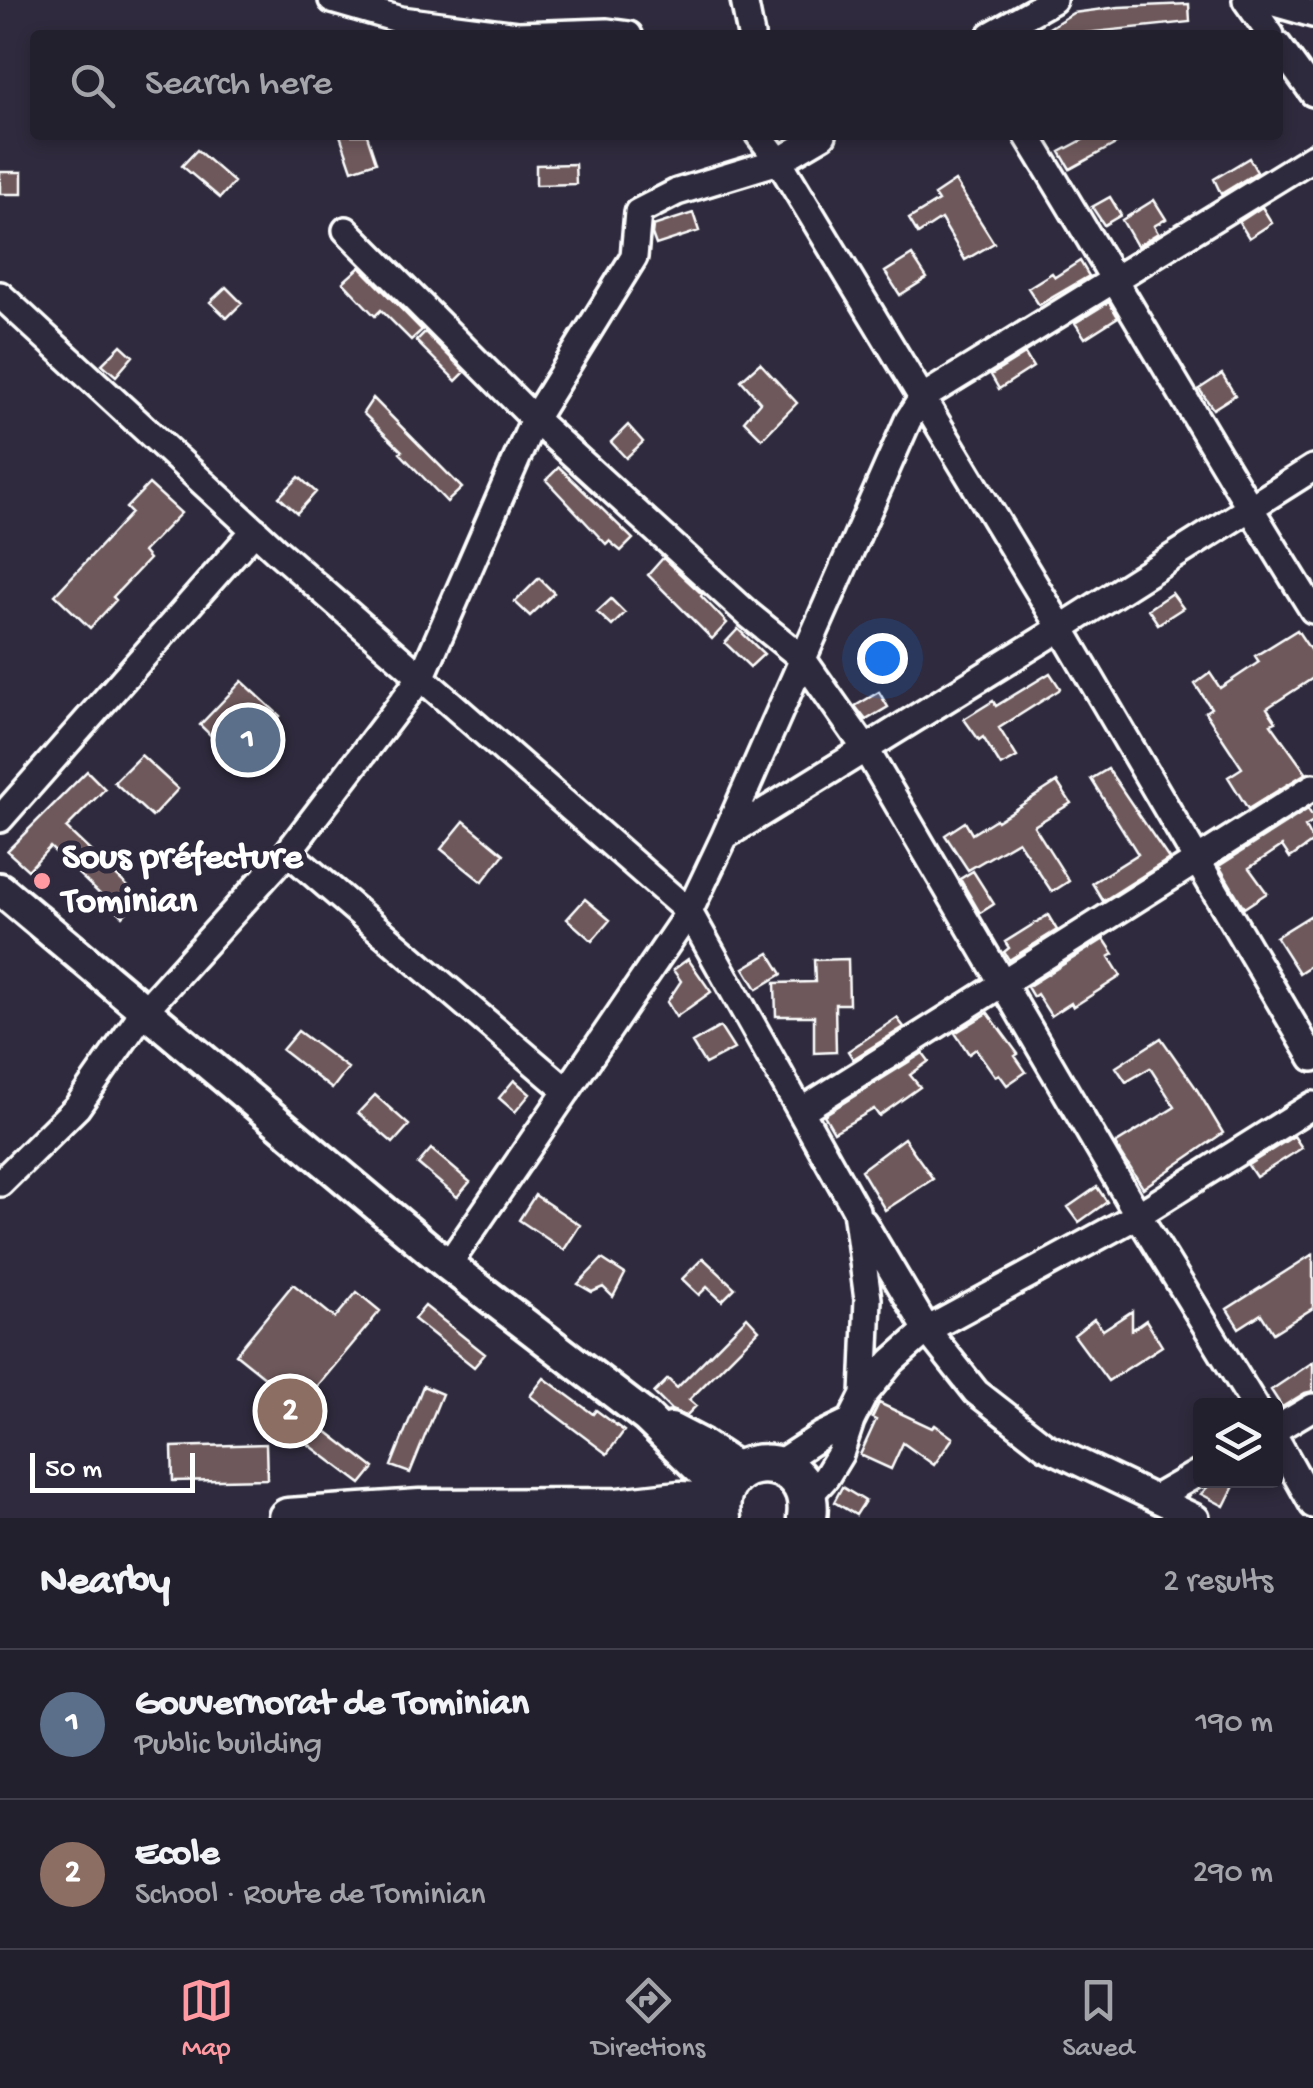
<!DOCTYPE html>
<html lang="en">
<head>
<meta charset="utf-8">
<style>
  body { margin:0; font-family:"Gochi Hand",sans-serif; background:#2f2d3a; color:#f1f3f6 }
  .controls { position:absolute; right:30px; bottom:30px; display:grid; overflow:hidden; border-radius:10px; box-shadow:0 5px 15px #0003 }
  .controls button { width:90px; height:90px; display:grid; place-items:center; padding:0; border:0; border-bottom:2px solid #403e4a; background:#23202e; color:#f1f3f6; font:50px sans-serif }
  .scale { position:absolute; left:30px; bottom:25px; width:165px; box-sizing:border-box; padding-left:10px; border:5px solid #fff; border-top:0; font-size:28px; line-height:35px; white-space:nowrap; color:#fff; -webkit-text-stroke:8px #2f2a3d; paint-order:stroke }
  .you { position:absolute; left:882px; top:658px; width:35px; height:35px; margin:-25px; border:8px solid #fff; border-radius:50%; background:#1a73e8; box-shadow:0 0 0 15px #1a73e833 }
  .badge { display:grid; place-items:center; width:65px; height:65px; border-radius:50%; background:#ff9aa2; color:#fff; font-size:32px; font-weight:700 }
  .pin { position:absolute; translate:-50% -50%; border:5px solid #fff; box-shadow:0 2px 10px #0006 }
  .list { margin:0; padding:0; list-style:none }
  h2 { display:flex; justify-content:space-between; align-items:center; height:130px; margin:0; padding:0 40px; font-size:42px }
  h2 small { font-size:32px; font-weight:400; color:#a3a3aa }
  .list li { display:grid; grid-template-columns:65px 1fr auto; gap:30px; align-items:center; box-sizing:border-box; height:150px; padding:0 40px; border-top:2px solid #403e4a }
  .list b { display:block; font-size:38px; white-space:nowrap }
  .list p { margin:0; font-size:32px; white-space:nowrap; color:#a3a3aa }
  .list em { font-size:32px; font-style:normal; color:#a3a3aa }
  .icon { flex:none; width:55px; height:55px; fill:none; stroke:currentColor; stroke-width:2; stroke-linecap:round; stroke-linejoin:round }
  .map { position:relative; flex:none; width:1313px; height:1518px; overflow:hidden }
  .search { position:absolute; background:#23202e; box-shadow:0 5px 15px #0003; left:30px; right:30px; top:30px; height:110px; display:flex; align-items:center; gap:25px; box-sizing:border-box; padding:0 35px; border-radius:10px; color:#a3a3aa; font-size:38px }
  .sheet { height:430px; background:#23202e }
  nav { display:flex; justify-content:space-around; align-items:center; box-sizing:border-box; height:140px; border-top:2px solid #403e4a; background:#23202e; font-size:28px; color:#a3a3aa }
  nav a { display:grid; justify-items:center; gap:5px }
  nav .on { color:#ff9aa2 }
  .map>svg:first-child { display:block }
  .building { fill:#6e595b; stroke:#fff; stroke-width:2.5 }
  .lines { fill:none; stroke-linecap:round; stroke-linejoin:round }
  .minor-casing { stroke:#fff; stroke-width:32 }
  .tertiary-casing { stroke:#fff; stroke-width:38 }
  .primary-casing { stroke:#fff; stroke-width:45 }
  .minor { stroke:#2f2a3d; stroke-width:25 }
  .tertiary { stroke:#2f2a3d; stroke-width:30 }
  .primary { stroke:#2f2a3d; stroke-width:38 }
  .poi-dot { fill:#ff9aa2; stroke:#2f2a3d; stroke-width:4 }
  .labels { text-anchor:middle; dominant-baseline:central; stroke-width:10; stroke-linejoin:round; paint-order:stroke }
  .poi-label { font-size:38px; font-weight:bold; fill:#fff; stroke:#2f2a3d; text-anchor:start }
</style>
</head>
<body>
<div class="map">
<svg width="1313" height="1518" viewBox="0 0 1313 1518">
  <rect width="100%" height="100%" fill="#2f2a3d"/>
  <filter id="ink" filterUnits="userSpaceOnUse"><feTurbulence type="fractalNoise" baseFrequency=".01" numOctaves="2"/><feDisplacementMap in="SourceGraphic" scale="20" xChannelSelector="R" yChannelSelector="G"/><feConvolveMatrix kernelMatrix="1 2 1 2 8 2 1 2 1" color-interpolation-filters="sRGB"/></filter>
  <g filter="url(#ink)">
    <path class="building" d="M1189,4l1,18 -124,13h-28l35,-22 46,-6z
      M340,135h27l9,27 -24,8z
      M1092,135h40l-62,34 -10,-17z
      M197,150l37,32 -14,16 -38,-32z
      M1249,158l8,14 -36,22 -7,-15z
      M575,164l1,20 -40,1v-20z
      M0,172h22v22h-22z
      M955,181l39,62 -29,17 -24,-41 -23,15 -9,-15 29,-18 -4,-6z
      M1110,197l11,18 -17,10 -12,-18z
      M1154,200l12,19 -12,7 4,7 -21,13 -15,-26z
      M1262,207l10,16 -23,15 -10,-16z
      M693,213l6,18 -43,14 -4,-11 1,-8z
      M912,255l15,23 -27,17 -15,-23z
      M1080,261l9,15 -50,29 -11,-17 24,-15 3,4z
      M360,267l62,63 -11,10 -30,-30 -6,6 -32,-34z
      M226,287l16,16 -15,15 -17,-16z
      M1109,302l9,15 -33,21 -10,-15z
      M425,332l40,40 -9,9 -40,-40z
      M121,345l12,11 -17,20 -14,-12z
      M1025,354l8,13 -34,22 -8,-14z
      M760,363l37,40 -35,36 -18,-18 16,-19 -19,-22z
      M1222,374l13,21 -22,14 -14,-20z
      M373,398l89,90 -15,14 -47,-49 2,-2 -39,-38z
      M628,425l15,17 -17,16 -15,-16z
      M559,467l74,72 -12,12 -12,-10 -3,3 -60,-64z
      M299,477l17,15 -19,21 -18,-16z
      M149,484l32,29 -38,39 6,7 -36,38 3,3 -26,28 -35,-33 76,-82 -5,-5z
      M663,558l39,36 -1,2 26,27 -15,16 -64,-64z
      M539,578l15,15 -24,23 -15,-14z
      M1172,593l11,15 -25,16 -10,-15z
      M611,599l14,14 -13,13 -15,-14z
      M738,629l26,25 -14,13 -25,-24z
      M1297,630l16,24v24l-46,30 9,14 -5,2 35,49 -58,36 -20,-32 14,-9 -37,-56 6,-4 -16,-24 15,-11 10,15 39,-26 -4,-6z
      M1050,673l10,15 -1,2 -60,38 18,29 -16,9 -18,-29 -4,3 -15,-21 29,-18 3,5z
      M242,681l38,35 -43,45 -37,-36z
      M879,692l9,15 -22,13 -11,-14z
      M141,755l37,34 -26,28 -38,-35z
      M1108,769l61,90 -66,42 -11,-18 46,-29 -47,-75z
      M87,771l18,18 -39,39 74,70 -17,18 -73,-69 -22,23 -21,-19z
      M1057,782l14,21 -37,23 35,55 -17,11 -34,-51 -50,29 -23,-35 20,-13 7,12 24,-15 1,2z
      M1308,809l5,8v5l-8,5 8,15 -23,16 -8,-12 -33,22 18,25 -23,15 -25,-42z
      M464,821l40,33 -22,28 -41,-33z
      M973,871l21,33 -14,9 -20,-34z
      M585,899l25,21 -18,21 -25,-22z
      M1313,914v50l-14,9 -23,-36z
      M1048,915l9,15 -48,30 -5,-8 5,-4 -4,-6z
      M1104,939l10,15 -5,3 12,19 -48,31 -2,-4 -20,13 -14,-22 -4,3 -6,-10z
      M769,953l13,21 -25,15 -13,-21z
      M688,959l23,33 -35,25 -9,-15 14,-21 -8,-11z
      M848,959l1,45h-14l1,48 -22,1v-37h-38l-1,-33 40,-1 -1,-22z
      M988,1013l30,41 -3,2 11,16 -19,13 -8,-11 -4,2 -19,-27 -7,5 -14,-21z
      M897,1018l7,9 -51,32 -5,-8z
      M720,1027l14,22 -29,15 -13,-21z
      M298,1031l50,37 -16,21 -50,-39z
      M1161,1038l35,50 27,45 -80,55 -28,-44 60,-37 -25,-39 -24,14 -10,-15z
      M923,1053l6,8 -19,14 10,12 -41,29 -5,-7 -40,23 -10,-17z
      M514,1080l16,14 -15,18 -16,-14z
      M375,1095l34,30 -16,18 -35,-30z
      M1294,1136l8,12 -46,29 -8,-12z
      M904,1138l29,41 -48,31 -24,-40z
      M431,1149l39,33 -13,15 -39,-33z
      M1097,1187l10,15 -28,20 -11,-15z
      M535,1195l45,30 -16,25 -45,-30z
      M1313,1254v54l-40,25 -12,-19 -22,14 -12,-19z
      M703,1258l32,30 -13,13 -15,-14 -8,8 -17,-16z
      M602,1259l23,15 -12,23 -10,-10 -11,5 -14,-8z
      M293,1284l42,34 22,-26 23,19 -79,95 -65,-52z
      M425,1306l60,48 -11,13 -60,-48z
      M1132,1311v19l14,-10 16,26 -54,35 -34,-46 20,-16 9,11z
      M747,1317l12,13 -70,70 7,6 -10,10 -15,-6 -17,-17 14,-14 9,9z
      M1313,1362v29l-8,2 -23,14 -11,-17z
      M544,1378l49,36 3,-4 28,21 -17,23 -77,-58z
      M423,1386l19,8 -32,79 -19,-7z
      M879,1403l53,25 3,-3 18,13 -19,27 -31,-22 -12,26 -31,-14 16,-35 -4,-2z
      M321,1427l53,41 -13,16 -53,-40z
      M266,1444l1,35 -94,2 -1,-34z
      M1214,1480h23l-13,26 -23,-12z
      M842,1487l23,14 -9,14 -22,-13z"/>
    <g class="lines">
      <defs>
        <path id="minor" d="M332,0l69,20 117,15 89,-3 22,3
          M744,0l7,35
          M1246,0l25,35
          M1264,0l49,14
          M991,35l62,-35
          M1278,45l35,48
          M759,135l20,26 282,467 252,430
          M1027,135c97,158 188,319 286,475
          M346,230l188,189 215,196 53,43 63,90 273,467 117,191
          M0,295l278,257 411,360 167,298 12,89 -4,96
          M0,819l255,-289
          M725,836l183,-416 14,-22 391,-241
          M288,852l279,239
          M801,1111l512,-324
          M0,1183l77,-76 67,-96 144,-159 134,-176 112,-257 100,-162 4,-45 39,-20 102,-31 44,-26
          M863,1222l64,108 49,62 69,54 151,72
          M448,1265l241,-353 36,-76 336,-208 252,-160
          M1276,1429l37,-22
          M1276,1439l37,66
          M776,1465l46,-30 29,-14
          M807,1498l19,-21 14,-23 11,-33 13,-26 28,-34 35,-31 211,-115 175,-110
          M1155,1498l45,-26"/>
        <path id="tertiary" d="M0,889l448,376 198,152 76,74
          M671,1429l31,16 38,25"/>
        <path id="primary" d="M288,1518l132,-9 198,-1 61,-7 40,2
          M721,1518c-10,-72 96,-71 86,0"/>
      </defs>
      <use href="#minor" class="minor-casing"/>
      <use href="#tertiary" class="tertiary-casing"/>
      <use href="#primary" class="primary-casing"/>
      <use href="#minor" class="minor"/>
      <use href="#tertiary" class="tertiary"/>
      <use href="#primary" class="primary"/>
    </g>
  </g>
  <circle class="poi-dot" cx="42" cy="881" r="10"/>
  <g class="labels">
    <g class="poi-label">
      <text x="62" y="859">Sous préfecture<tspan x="62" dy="44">Tominian</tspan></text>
    </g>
  </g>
</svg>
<div class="controls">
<button><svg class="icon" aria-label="layers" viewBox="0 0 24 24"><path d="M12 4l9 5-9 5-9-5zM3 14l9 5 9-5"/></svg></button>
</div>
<div class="scale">50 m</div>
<div class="you"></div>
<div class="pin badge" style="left:248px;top:740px;background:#5c6f8a">1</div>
<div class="pin badge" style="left:290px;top:1411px;background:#8d6e63">2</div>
<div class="search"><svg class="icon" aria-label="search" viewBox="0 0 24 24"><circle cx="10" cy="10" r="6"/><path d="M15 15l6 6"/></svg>Search here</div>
</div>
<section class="sheet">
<h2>Nearby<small>2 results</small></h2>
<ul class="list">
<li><span class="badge" style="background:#5c6f8a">1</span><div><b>Gouvernorat de Tominian</b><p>Public building</p></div><em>190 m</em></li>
<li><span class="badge" style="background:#8d6e63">2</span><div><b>Ecole</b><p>School · Route de Tominian</p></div><em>290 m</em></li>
</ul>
</section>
<nav>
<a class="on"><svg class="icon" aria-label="map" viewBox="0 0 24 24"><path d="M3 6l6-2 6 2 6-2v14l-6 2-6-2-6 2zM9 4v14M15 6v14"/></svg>Map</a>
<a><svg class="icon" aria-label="directions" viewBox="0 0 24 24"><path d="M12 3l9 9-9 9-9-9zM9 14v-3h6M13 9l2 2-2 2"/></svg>Directions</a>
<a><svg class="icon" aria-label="saved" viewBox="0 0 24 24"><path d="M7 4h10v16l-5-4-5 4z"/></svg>Saved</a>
</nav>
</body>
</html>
